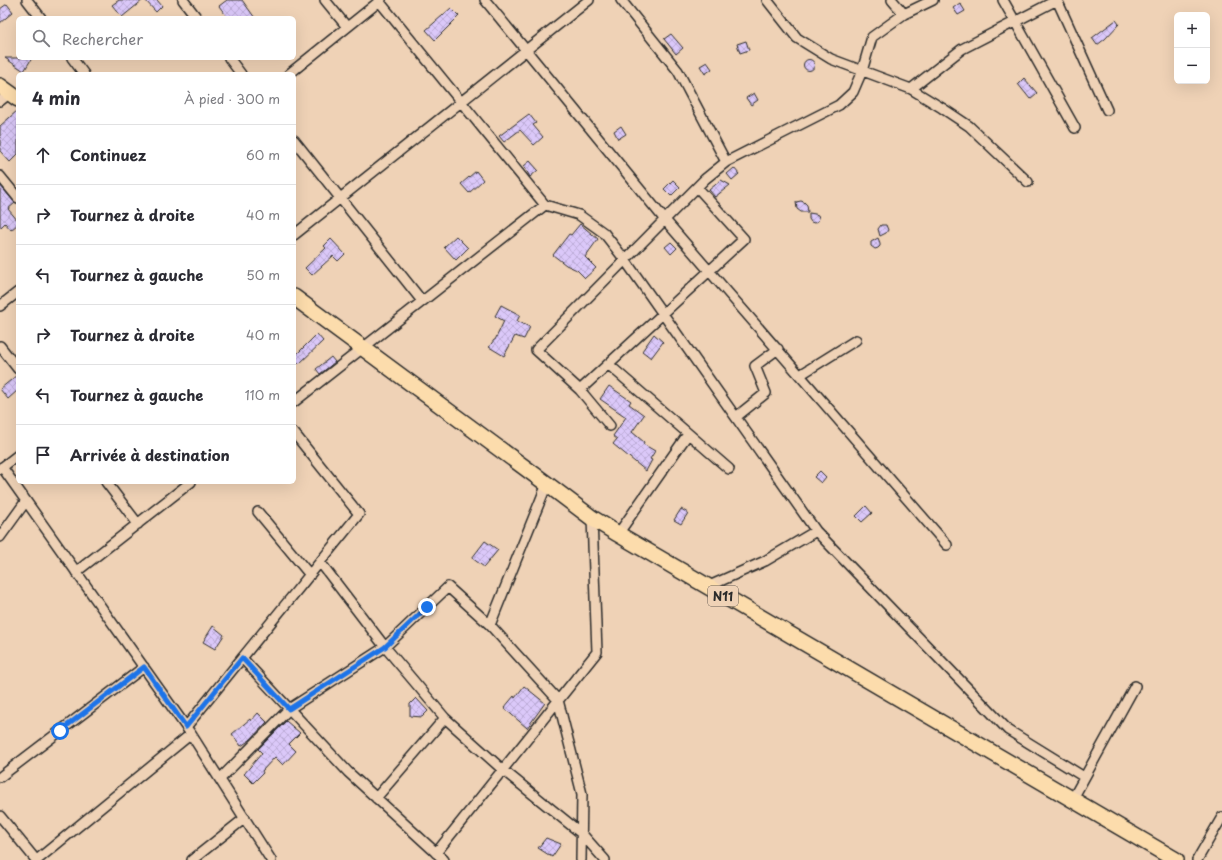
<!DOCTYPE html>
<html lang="fr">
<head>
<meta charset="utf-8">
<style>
  body { margin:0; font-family:"Playpen Sans",sans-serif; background:#f2f2f3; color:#2b2b33 }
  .controls { position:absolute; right:12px; top:12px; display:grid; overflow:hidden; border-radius:6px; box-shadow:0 4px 16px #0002 }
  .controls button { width:36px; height:36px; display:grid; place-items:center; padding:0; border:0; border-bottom:1px solid #e1e1e2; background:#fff; color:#2b2b33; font:20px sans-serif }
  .stop { position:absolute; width:12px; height:12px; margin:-9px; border:3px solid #1a73e8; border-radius:50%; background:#fff }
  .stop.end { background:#1a73e8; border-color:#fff; box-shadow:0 1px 4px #0008 }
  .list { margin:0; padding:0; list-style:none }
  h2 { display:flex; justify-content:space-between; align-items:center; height:52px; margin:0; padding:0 16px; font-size:17px }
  h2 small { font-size:13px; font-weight:400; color:#7c7c81 }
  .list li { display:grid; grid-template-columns:26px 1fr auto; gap:12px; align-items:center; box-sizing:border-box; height:60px; padding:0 16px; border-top:1px solid #e1e1e2 }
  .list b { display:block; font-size:15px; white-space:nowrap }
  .list em { font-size:13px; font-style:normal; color:#7c7c81 }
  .icon { flex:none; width:22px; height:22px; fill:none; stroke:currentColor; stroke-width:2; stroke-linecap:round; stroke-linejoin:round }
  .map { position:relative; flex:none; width:1222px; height:860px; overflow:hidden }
  .search { position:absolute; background:#fff; box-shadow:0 4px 16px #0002; left:16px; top:16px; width:280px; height:44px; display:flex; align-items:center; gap:10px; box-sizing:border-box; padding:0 14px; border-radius:6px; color:#7c7c81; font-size:15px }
  .panel { position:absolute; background:#fff; box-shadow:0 4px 16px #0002; left:16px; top:72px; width:280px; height:412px; border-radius:6px }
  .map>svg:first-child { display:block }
  .building { fill:url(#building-cross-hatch); stroke:#2b2b2b }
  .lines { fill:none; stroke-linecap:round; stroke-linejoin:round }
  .minor-casing { stroke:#2b2b2b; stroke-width:12 }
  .primary-casing { stroke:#2b2b2b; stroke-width:18 }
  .minor { stroke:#efd2b6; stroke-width:9 }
  .primary { stroke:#fcdcac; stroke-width:15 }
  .route { stroke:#1a73e8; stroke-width:5 }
  .labels { text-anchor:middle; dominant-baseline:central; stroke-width:3; stroke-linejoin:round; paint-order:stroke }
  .shield { fill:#efd2b6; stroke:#665d55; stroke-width:1 }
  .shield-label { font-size:12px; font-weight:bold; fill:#2b2b2b }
</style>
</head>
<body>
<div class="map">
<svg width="1222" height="860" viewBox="0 0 1222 860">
  <defs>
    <pattern id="building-cross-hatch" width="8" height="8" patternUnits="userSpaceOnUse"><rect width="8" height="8" fill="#dbc8f9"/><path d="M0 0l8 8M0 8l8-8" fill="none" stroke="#bcacd6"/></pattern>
  </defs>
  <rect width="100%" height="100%" fill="#efd2b6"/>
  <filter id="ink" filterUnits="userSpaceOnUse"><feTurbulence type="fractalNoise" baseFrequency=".025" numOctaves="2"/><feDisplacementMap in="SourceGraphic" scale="8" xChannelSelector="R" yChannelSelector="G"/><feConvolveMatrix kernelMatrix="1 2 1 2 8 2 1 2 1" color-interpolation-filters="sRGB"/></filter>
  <g filter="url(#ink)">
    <path class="building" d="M119,0h24l-21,17 -10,-12z
      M145,0h12l5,6 -6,6z
      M227,0h15l13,18h-27l-9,-12z
      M960,3l5,8 -7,4 -5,-7z
      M7,4l6,8 -13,11v-14z
      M451,8l8,8 -24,24 -9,-10z
      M1116,20l3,4 -14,15 -8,6 -5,-7z
      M671,34l12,14 -7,6 -12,-15z
      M746,41l3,9 -9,3 -3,-9z
      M5,58h27l-8,13z
      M803.5 65a5.5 5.5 0 1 1 11 0a5.5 5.5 0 1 1-11 0Z
      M707,62l5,7 -7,5 -5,-8z
      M1024,78l13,15 -7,6 -12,-15z
      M754,93l4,7 -7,5 -5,-7z
      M18,110v44l-8,8 -10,-11v-25z
      M529,114l7,9 -3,2 10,12 -9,8 -14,-15 -16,12 -5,-6z
      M621,126l5,8 -8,5 -4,-8z
      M530,161l8,9 -8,7 -6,-11z
      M734,168l5,6 -7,6 -5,-6z
      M476,171l7,9 -14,13 -8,-9z
      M673,180l7,7 -9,9 -7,-7z
      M721,180l9,5 -15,12 -6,-7z
      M0,185l15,18 -7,6 10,12v3l-7,6 -6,-7 -5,5z
      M801,201l3,1 3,3 1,7h-7l-4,-3 -1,-7z
      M809,213l6,1 3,1 1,3 -1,3 -4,2 -3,-1 -2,-3z
      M580,224l18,15 -13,18 11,11 -11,10 -8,-8 -11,-5 -13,-10 16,-21 2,1z
      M881,225h5l2,5 -2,3 -6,3 -2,-7z
      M456,236l12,12 -12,12 -12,-13z
      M878,238l2,5v3l-2,2 -3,1 -4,-3v-4z
      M331,239l14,15 -7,7 -5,-5 -21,19 -7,-7 21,-20 -2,-2z
      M671,242l6,6 -6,6 -6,-7z
      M501,305l19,10 -3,6 13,6 -6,12 -9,-3 -11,20 -15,-9 5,-7h1l9,-19 -9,-5z
      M317,334l6,7 -24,23 -5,-5v-2z
      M654,334l9,8 -12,16 -9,-7z
      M331,357l4,5 -15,12 -4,-5z
      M17,375h1v15l-10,9 -8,-10z
      M609,386l22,15 -2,3 15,11 -12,17 12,10 -1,2 12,7 -5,8 2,1 -6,11 -33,-27 4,-5 -4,-3 13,-19 -26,-18z
      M820,471l6,6 -5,6 -7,-6z
      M866,506l6,7 -10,9 -6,-6z
      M681,509l7,4 -7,11 -7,-4z
      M485,541l13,9 -14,17 -12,-9z
      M213,626l11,9 -9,14 -12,-7z
      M524,686l21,17 -18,25 -23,-20 10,-12 1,2z
      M416,698l12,13 -6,6 -12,-1v-12z
      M258,713l9,9 -17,18 -9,6 -9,-12 18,-15 1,2z
      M286,721l14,12 -11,11 7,7 -13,14 -8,-8 -13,14 1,2 -10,10 -9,-9 18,-21 -4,-4z
      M546,838l15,6 -9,13 -14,-9z"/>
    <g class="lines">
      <defs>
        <path id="minor" d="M27,0l14,18
          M183,0l14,18
          M325,0l22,27
          M485,0l180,220 282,325
          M621,0l57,71 48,91
          M767,0l30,38 34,21 80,30 31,19 27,18 59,56
          M892,0l12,14
          M1003,0l72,128
          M1057,0l50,110
          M379,1l166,204 34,10 25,18 21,27 191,271 192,199 76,47
          M72,58l12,16
          M229,58l12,16
          M289,74l92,-74
          M911,89l51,-40 95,-49
          M0,101l10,-8
          M294,140l128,161
          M0,176l18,22
          M294,235l295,-235
          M0,306l18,-14
          M0,346l18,23
          M608,364l121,105
          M800,375l56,-35
          M580,390l164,-151 -47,-52
          M294,402l251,-197
          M736,417l30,-24 -11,-27 23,-17
          M610,426l-30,-36 -44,-40 169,-171 21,-17 113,-57 14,-13 9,-21 10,-34 32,-23 29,-14
          M2,467l189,267 80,126
          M0,469l18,-14
          M106,482l32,42
          M258,512l52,63
          M618,534l70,-100
          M0,537l26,-36
          M320,562l65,85 60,71 58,52 79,64 23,26
          M76,572l115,-90
          M707,587l58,-26 51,-30
          M490,625l57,-141
          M242,658l106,114 96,88
          M186,727l173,-213 -65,-81
          M0,777l144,-110
          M220,779l69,-70 96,-62 63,-60 42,38 68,75 24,94 -1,66
          M376,798l69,-80
          M1072,800l63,-114
          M0,816l36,44
          M436,853l161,-201 -5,-134
          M37,860l154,-126
          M192,860l53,-42
          M1197,860l25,-43"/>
        <path id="primary" d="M0,86l18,13
          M294,297l253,187 45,34 26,16 558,326"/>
      </defs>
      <use href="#minor" class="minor-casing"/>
      <use href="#primary" class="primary-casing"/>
      <use href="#minor" class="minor"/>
      <use href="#primary" class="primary"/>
    </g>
  </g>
  <g class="lines" filter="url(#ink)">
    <path class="route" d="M60,731l84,-64 42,60 56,-69 47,51 96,-62 42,-40"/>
  </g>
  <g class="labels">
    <rect class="shield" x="708" y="586" width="30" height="20" rx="3"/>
    <g class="shield-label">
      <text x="723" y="596">N11</text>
    </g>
  </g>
</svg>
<div class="controls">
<button>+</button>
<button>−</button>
</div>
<div class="stop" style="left:60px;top:731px"></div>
<div class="stop end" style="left:427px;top:607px"></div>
<div class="search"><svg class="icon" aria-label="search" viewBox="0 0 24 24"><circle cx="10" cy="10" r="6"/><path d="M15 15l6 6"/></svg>Rechercher</div>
<section class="panel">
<h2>4 min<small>À pied · 300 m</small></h2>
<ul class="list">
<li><svg class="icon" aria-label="ahead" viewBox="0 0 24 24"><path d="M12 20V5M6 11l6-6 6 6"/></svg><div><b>Continuez</b></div><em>60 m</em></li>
<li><svg class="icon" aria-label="right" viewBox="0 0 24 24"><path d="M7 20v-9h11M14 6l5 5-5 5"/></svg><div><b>Tournez à droite</b></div><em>40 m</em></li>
<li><svg class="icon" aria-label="left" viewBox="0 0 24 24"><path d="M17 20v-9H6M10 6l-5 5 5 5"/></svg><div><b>Tournez à gauche</b></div><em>50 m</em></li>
<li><svg class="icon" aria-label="right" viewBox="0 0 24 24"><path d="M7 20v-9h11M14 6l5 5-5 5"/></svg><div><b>Tournez à droite</b></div><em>40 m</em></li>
<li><svg class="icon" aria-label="left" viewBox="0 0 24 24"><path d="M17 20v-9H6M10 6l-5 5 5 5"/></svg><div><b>Tournez à gauche</b></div><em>110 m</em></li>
<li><svg class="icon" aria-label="arrive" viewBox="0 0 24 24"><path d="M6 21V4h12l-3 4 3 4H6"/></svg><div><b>Arrivée à destination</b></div></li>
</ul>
</section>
</div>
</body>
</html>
